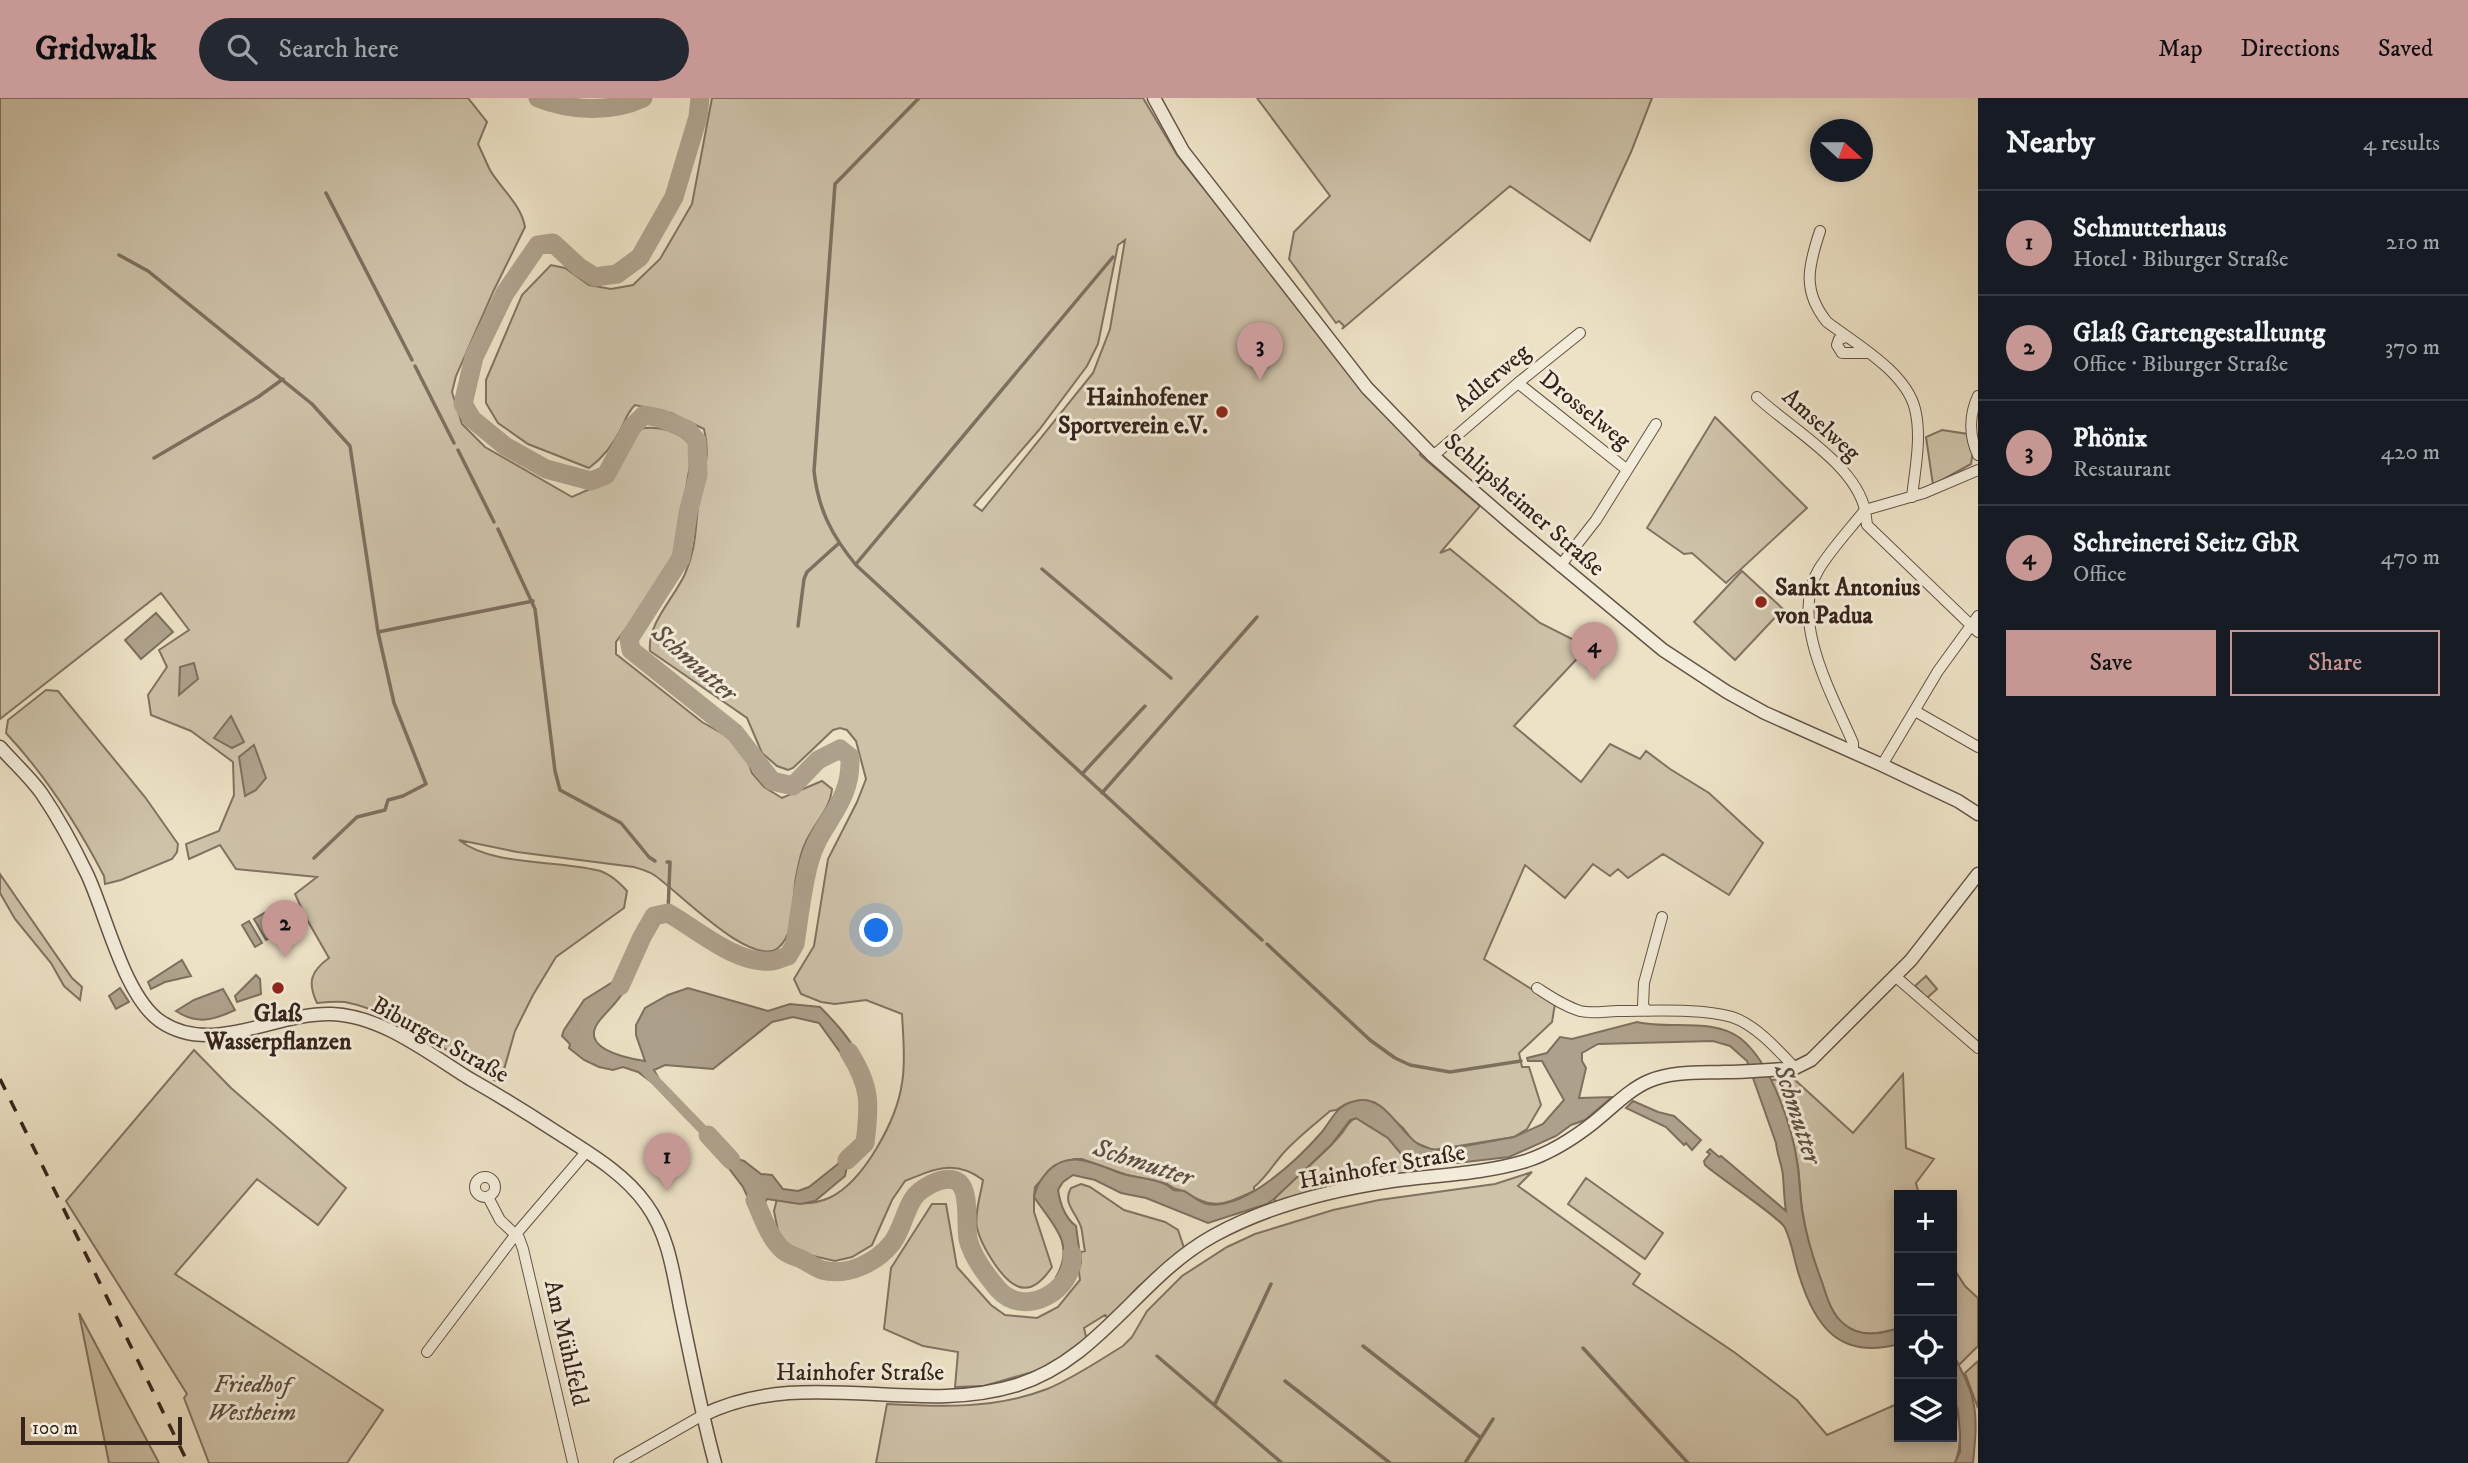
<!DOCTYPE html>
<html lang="en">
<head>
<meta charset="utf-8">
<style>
  body { margin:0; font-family:"IM FELL DW Pica",serif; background:#242831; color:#f1f3f6 }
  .controls { position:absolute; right:21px; bottom:21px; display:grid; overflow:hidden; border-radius:0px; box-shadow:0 4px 10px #0003 }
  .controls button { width:63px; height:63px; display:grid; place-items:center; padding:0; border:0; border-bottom:2px solid #363941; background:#171b24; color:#f1f3f6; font:35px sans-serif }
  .compass { position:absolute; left:1810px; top:21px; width:63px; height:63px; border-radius:50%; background:#171b24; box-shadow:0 4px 10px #0003; rotate:111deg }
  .scale { position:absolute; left:21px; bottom:18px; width:161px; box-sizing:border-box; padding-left:7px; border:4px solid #35231c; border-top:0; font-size:19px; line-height:24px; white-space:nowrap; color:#35231c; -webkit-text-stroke:5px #f3ecda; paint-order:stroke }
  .you { position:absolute; left:877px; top:833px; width:24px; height:24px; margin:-18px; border:5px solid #fff; border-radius:50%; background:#1a73e8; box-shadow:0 0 0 10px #1a73e833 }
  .badge { display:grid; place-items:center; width:46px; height:46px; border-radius:50%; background:#c59692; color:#111; font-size:23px; font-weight:700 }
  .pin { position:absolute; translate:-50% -58px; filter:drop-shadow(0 2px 4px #0008) }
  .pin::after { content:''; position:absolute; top:37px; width:24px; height:21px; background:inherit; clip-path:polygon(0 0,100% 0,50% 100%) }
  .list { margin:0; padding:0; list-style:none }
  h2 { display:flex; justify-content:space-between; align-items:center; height:91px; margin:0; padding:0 28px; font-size:30px }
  h2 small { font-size:23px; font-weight:400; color:#9ea1a6 }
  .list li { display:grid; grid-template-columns:46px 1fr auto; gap:21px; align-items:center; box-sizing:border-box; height:105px; padding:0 28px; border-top:2px solid #363941 }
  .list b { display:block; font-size:26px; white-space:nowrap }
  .list p { margin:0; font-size:23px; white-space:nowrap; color:#9ea1a6 }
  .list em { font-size:23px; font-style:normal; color:#9ea1a6 }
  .actions { display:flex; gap:14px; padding:21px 28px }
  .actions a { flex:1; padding:16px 0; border:2px solid #c59692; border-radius:0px; text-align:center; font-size:24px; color:#c59692 }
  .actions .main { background:#c59692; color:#111 }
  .icon { flex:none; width:38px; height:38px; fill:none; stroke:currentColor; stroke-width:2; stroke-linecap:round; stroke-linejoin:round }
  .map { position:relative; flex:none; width:1978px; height:1365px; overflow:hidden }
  header { display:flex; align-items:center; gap:42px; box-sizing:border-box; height:98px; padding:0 35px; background:#c59692; color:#111 }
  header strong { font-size:33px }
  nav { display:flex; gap:38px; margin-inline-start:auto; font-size:24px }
  .search { width:490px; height:63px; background:#242831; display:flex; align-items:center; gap:18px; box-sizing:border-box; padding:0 24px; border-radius:38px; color:#9ea1a6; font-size:26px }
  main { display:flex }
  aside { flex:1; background:#171b24 }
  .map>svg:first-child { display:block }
  .green { fill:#cec2a9; stroke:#827262; stroke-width:2; fill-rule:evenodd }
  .water { fill:#aea18c; stroke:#7e6f5f; stroke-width:2 }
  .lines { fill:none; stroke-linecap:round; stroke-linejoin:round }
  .stream { stroke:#7e6f5f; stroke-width:3.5 }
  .canal { stroke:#aea18c; stroke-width:10 }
  .river { stroke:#aea18c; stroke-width:19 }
  .minor-casing { stroke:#635346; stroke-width:12 }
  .tertiary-casing { stroke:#635346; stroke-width:15 }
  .minor { stroke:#f3ecda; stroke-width:10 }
  .tertiary { stroke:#f3ecda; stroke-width:12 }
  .rail { stroke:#35231c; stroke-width:3.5; stroke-dasharray:12 12; stroke-linecap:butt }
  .poi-dot { fill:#8f2418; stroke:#f3ecda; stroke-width:2.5 }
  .labels { text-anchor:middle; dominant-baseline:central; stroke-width:6; stroke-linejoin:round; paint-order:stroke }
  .street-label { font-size:24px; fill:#35231c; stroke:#f3ecda }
  .poi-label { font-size:24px; font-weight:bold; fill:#35231c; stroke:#f3ecda; text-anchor:end }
  .park-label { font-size:24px; font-style:italic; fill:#5b4b3f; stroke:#f3ecda }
  .water-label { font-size:26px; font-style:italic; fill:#5f4f43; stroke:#f3ecda }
</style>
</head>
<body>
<header>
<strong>Gridwalk</strong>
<div class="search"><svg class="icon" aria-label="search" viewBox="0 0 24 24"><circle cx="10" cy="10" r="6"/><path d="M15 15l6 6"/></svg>Search here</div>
<nav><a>Map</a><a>Directions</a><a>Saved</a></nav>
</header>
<main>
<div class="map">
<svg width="1978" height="1365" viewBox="0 0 1978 1365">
  <rect width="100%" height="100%" fill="#ede2c6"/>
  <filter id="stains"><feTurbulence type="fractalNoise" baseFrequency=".00286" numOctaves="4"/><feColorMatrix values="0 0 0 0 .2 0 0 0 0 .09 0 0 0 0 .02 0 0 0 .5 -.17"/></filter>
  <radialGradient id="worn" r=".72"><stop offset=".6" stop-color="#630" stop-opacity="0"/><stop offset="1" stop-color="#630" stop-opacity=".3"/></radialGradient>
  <path class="green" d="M0,0h468l19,24 -9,22c4,8 8,18 12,26 11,19 31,34 35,57l-32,65 -37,84 -4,16 10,32 23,23 87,50 36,-16 31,-52c20,-4 42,2 54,19l-19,108 -36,56 -22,30v12l86,68 35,20 9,14 6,17 12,14 18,11 40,-17 10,8c-2,22 -20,36 -28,57 -4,9 -6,21 -8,31 -4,20 0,57 -18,71 -27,21 -102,-59 -124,-73 -6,-4 -14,-6 -20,-8l-117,-15 -58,-12c33,26 96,20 137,30 12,2 23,12 31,21l-3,17 -68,49 -23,38 -18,36 -12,42 -7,8c-47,-28 -97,-68 -151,-79 -9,-1 -19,0 -28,1 -10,-21 -6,-32 12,-45l-24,-42 -10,-22 22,-17 -81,-8 -16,-24 -31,14 -3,-15 33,-13 15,-36 -1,-33 -42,-31 -40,-16 -3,-20 19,-28 -8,-17 30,-20 -28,-37 -161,126z
    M712,0h431l34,57 144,181 100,116 -1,3 60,51 -40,47 10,-4 90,74 48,24 -74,79 67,56 29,-38 30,15 6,-8 24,18 39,24 54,50 -34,52 -66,-41 -35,24 -10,-9 -8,7 -17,-12 -28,34 -40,-33 -41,94 71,45 -3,18 -33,31 3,14h7l12,38 -14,24 -13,8 -81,13 -19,-8 -11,-14 -29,-26 -28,2 -10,6 -6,1c-17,15 -36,29 -50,46 -9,11 -15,21 -26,30v4c-30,13 -39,20 -67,2 -7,-4 -13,-3 -20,-9l-40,-9 -45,-16h-8l-20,7 -19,21 -1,10v15l18,55c-8,12 -20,26 -35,19 -16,-7 -36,-41 -40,-58 -3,-14 4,-34 6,-48 -28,-21 -49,-11 -78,1l-13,19 -20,45 -20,12 -17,4 -26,-6 -21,-8 -10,-16 -4,-20 3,-12c17,5 36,6 52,-1 35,-16 68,-79 73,-115 4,-22 1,-47 0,-69l-36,-14 -31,4 -14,-2 -20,-8 -7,-15 20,-33 14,-87 29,-57 9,-23 -10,-38 -9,-11 -7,-2 -7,2 -40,38 -5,2 -11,-4 -15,-13 -15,-35 -97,-67c-3,-27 24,-53 35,-77 12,-27 10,-47 14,-75 4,-26 12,-42 5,-70l-33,-16 -36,-8c-8,8 -9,14 -14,24 -8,16 -17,28 -32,39l-61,-24 -30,-21 -12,-20v-23l36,-85 29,-30 14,3 24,17 22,4 22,-4 27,-26 32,-55zM1125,142l-15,89 -17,44 -111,138 -8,-6 65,-75 48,-64 11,-22 20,-99z
    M1257,0h395l-21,54 -41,89 -80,-55 -168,143 2,-3 -5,-5 -3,2 -47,-64 5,-27 36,-36z
    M1715,319l92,91 -81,75 -34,-30 -8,1 -37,-26z
    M1942,332l26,4 5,17 -2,13 -38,21 -7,-48z
    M1742,473l41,38 -48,51 -41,-38z
    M46,592l12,1 87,106 33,47 -1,8 -5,7 -51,21 -16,4 -1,-8c-27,-52 -58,-100 -98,-143l2,-13z
    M0,776l72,104 10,9 -2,13 -16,-14 -13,-23 -36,-44 -15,-26z
    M1926,878l11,13 -10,9 -12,-12z
    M194,952l37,38 115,100 -28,37 -61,-46 -82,95 208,136 -36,53h-138l-25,-65 3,-4 -121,-193z
    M1903,976l3,74 28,11 -18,24 3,12h-20v133c-18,6 -39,10 -56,-4 -19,-17 -36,-83 -40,-110 -3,-15 -3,-32 -5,-48 -5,-30 -15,-59 -28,-86l24,-1 59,54z
    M1356,1020l32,20 28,33 -139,32 -3,-4c22,-23 48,-42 68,-66 5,-6 6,-12 14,-15z
    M1532,1074l-14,14 122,88 -7,10 101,68 63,48 30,35 72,-32v34h53v-40c9,21 11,44 3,66h-1079l11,-59c54,3 109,5 160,-15 27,-11 51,-28 76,-43l9,-9 15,-26 35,-35 45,-29 28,-13 78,-24 46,-10 116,-16z
    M1586,1080l77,55 -18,26 -77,-55z
    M1081,1086l9,3 34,23 41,12 13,8 6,18 -46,39 -29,32 -4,-4 -21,13 3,13 -41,27 -62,18 -29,1 3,-35 -35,-6 -39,-17 7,-61 41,-64h14l11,63 34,38 14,10 32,3 21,-11 22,-27 -1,-8 2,-20 4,-1c-2,-8 -2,-17 -4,-24 -5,-15 -19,-24 -10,-39z
    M1952,1168l13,20 13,12v48l-19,19 -7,-12z
    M79,1215l80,150h-50z
    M1978,1263v47l-13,-35z"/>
  <path class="water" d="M156,515l17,19 -32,27 -16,-19z
    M194,565l4,16 -19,16 1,-28z
    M231,618l13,26 -12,6 -18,-10z
    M254,647l12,33 -10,12 -11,6 -6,-39z
    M268,813l11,22 -13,7 -12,-21z
    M249,823l13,22 -7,4 -13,-22z
    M182,862l9,16 -26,6 -14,7 -3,-7z
    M632,864c-2,9 -4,19 -7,27 -6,12 -17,21 -25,31 -23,28 25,38 45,41l-9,-26v-10l9,-17 23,-13 20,-7 80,23 22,-7 30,3c15,15 42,43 42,65l-22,-20 -21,-29 -26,-6 -21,5 -59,47 -48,-4 -11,5 5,9 -5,5 -16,-12 -15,-5 -10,3 -14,-3 -15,-7 -15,-12 1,-4 -8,-8 2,-6 20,-30 35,-22z
    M256,877l4,4 1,15 -24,8 -2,-6z
    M120,890l9,14 -13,7 -7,-13z
    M223,891l12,21c-21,10 -38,15 -59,1l18,-11z
    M1637,924c32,8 75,-5 103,16 32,25 53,91 58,130 2,16 2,32 5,48 4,22 11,45 19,66 5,15 9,32 22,42 16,14 37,10 55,4v16c-59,16 -84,-17 -100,-69 -5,-15 -7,-33 -14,-47 -4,-10 -67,-51 -80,-63l-1,-4 6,-7 -3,-2 3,-3 9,8 2,-1 65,55c-2,-12 -2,-23 -3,-35 -1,-12 -6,-21 -7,-33l-29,-82 -17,-15 -17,-5 -115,3 -16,9v8l4,7 -7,30 33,-1 -27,23 -14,5 -15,11 -47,21 -96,11 -25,-30 -32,-20 -6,2 -19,25 -57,54 -7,5 -59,19 -62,-25 -25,-5 -26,-13 -22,-5 -10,7 -5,8c2,13 7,28 18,36l5,37 -7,18 -18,-4c20,-34 -4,-53 -22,-80 2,-11 7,-18 15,-27 23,-22 50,-4 74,4 14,4 29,4 42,10 3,1 5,4 9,6 3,1 7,0 10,1 8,4 14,11 23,13 38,7 92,-46 114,-71 11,-13 15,-28 34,-32 29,-8 43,30 63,43 8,5 16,6 25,6l71,-13 29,-13 21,-24 -22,-39h-14l-1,-3 20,-5 13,-16 12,2z
    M1633,1003l25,11 16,4 27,24 -9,10 -6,-7 -2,2 -18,-18 -40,-19z
    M715,1043l14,8 5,9 10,3 17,13 11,1 11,14 15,2 11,-4 29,-23 5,-12 12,-10 10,1 -18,23 -2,10 -30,25 -15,3 -33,-5 -4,7 4,3 -2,11 -3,1 -5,-4 -14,-30 -22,-29z
    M1952,1256c26,42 26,60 21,109h-18l5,-11v-19l-2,-23 -6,-13z"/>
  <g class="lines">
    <path class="stream" d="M919,0l-84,86 -21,287c4,38 18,65 42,94l406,375
      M326,95l86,167
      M119,157l29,16 164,133 38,42 28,186 155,-31
      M415,268l39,77
      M458,352l36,72
      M154,360l104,-61 25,-18
      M498,431l37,80 20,162 5,19 61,33 28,34 6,4
      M856,466l257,-307
      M1042,471l129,109
      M798,528l6,-47 3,-7 31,-28
      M1082,676l63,-68
      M1102,695l155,-176
      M314,760l43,-41 28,-7 3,-10 15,-4 23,-12 -32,-81 -16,-71
      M667,764h3l-2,51
      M1267,846l103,96 25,18 15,7 40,7 71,-11
      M1363,1248l118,92
      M1583,1250l105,115
      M1157,1258l125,107
      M1285,1283l105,82
      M1215,1306l56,-120
      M1465,1365l28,-44"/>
    <path class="canal" d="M647,974l61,63"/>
    <path class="river" d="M538,0c32,13 74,15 105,0
      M620,888l22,-49 12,-21 14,-3c30,17 69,52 104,48 5,0 11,-4 16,-5l7,-12c4,-26 7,-55 14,-81 11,-42 43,-58 41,-106l-10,-8 -22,11 -25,26 -21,-5 -37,-48 -104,-83 -2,-11 52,-81 7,-45 10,-38 -1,-34 -9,-11 -28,-12 -16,-3 -12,12 -26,48 -15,6 -45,-12 -41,-23 -33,-27 -9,-15 11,-47 31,-64 33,-48 15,-2 26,24 16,10 22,-3 23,-17 34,-60 24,-80 2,-19
      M708,1037l23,25
      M847,1062l18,-17c5,-39 6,-56 -16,-91
      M756,1101l-1,1c7,16 15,40 29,51 5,4 13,6 19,9 6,3 13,8 19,10 26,7 55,-8 70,-27 10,-13 12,-30 21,-44 6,-10 28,-23 41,-19 18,5 11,44 14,59 4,17 18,36 30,50 26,30 77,2 74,-35"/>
    <defs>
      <path id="minor" d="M1820,133c-12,36 -18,60 7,91 29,22 79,50 88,87 7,28 0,60 -3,88
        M1847,239l-8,2 -2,6 5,8h27
        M1518,285l108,86
        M1978,298c-9,19 -9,40 0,59
        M1757,299c33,31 98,67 108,113 -15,19 -33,38 -46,59 -31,50 14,127 34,174v8
        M1433,358l85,-73 62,-50
        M1978,372l-54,23 -59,17 2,15 111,107
        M1560,468l36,-46 60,-96
        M1915,613l63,36
        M1882,667l56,-94 40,-55
        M1896,879l82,71
        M1537,890c14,9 27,18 43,23 12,3 26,0 38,0 33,0 83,-3 114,6 24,8 46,33 63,51
        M1648,913l-5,-5 1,-23 18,-66
        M475 1089a10 10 0 1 1 20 0a10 10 0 1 1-20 0Z
        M488,1099l12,23 19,18 4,11 50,214
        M427,1254l89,-118 71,-83
        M619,1365l84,-48"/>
      <path id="tertiary" d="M1154,0l29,53 184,237 66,68 82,71 148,123 64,42 38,21 117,52 76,36 20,13
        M0,649c14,16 30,30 42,47 17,25 32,53 45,80 19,40 37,122 73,147 52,36 115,-9 172,-7 50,2 96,39 138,65 30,17 59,35 88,54 31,20 66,40 88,71 22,30 27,67 34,103 11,52 21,105 35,156
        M703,1317c103,-50 211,2 314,-30 83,-26 122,-108 196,-149 54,-30 118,-46 179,-55 45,-6 91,-7 134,-20 24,-8 48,-23 67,-38 18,-14 35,-33 56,-42 24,-10 51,-8 76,-9 20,0 40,-2 59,-3l11,-1 16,-8 100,-100 67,-86"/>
    </defs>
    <use href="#minor" class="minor-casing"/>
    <use href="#tertiary" class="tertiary-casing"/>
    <use href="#minor" class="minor"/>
    <use href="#tertiary" class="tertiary"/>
    <path class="rail" d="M0,981l188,384"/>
  </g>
  <g class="poi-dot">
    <circle cx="1222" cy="314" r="7"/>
    <circle cx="1761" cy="504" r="7"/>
    <circle cx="278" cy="890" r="7"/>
  </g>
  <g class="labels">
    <g class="street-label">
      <text transform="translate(1492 280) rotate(-40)">Adlerweg</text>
      <text transform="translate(1585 312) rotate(39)">Drosselweg</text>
      <text transform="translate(1821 327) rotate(42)">Amselweg</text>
      <text transform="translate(1524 407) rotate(41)">Schlipsheimer Straße</text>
      <text transform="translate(440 942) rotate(29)">Biburger Straße</text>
      <text transform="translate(1382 1069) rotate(-10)">Hainhofer Straße</text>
      <text transform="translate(566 1245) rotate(77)">Am Mühlfeld</text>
      <text x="860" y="1275">Hainhofer Straße</text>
    </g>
    <g class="poi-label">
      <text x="1208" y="300">Hainhofener<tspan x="1208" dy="28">Sportverein e.V.</tspan></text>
      <text x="1775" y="490" text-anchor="start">Sankt Antonius<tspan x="1775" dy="28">von Padua</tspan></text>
      <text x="278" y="916" text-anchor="middle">Glaß<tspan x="278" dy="28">Wasserpflanzen</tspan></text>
    </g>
    <g class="park-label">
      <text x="252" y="1287">Friedhof<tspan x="252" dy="28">Westheim</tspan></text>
    </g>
    <g class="water-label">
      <text transform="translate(694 565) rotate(41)">Schmutter</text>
      <text transform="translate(1797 1016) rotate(72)">Schmutter</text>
      <text transform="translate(1143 1065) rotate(18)">Schmutter</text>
    </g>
  </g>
  <rect width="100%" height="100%" filter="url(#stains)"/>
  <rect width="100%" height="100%" fill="url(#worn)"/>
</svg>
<div class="controls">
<button>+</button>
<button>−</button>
<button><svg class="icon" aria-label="locate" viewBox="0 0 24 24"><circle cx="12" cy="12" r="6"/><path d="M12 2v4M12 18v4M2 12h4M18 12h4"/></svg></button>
<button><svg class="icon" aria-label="layers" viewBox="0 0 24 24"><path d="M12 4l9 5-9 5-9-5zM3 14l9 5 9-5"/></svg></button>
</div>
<svg class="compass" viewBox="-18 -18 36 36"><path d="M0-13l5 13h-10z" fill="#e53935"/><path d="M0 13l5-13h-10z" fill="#9ea1a6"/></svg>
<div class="scale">100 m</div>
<div class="you"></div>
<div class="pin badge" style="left:667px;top:1093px">1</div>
<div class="pin badge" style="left:285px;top:860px">2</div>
<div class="pin badge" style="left:1260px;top:282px">3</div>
<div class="pin badge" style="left:1594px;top:582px">4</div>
</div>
<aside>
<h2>Nearby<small>4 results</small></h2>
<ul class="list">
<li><span class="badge">1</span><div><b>Schmutterhaus</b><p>Hotel · Biburger Straße</p></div><em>210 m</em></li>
<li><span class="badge">2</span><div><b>Glaß Gartengestalltuntg</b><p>Office · Biburger Straße</p></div><em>370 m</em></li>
<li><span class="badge">3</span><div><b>Phönix</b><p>Restaurant</p></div><em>420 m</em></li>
<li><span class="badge">4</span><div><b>Schreinerei Seitz GbR</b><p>Office</p></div><em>470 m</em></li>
</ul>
<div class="actions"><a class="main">Save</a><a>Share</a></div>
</aside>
</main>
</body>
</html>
